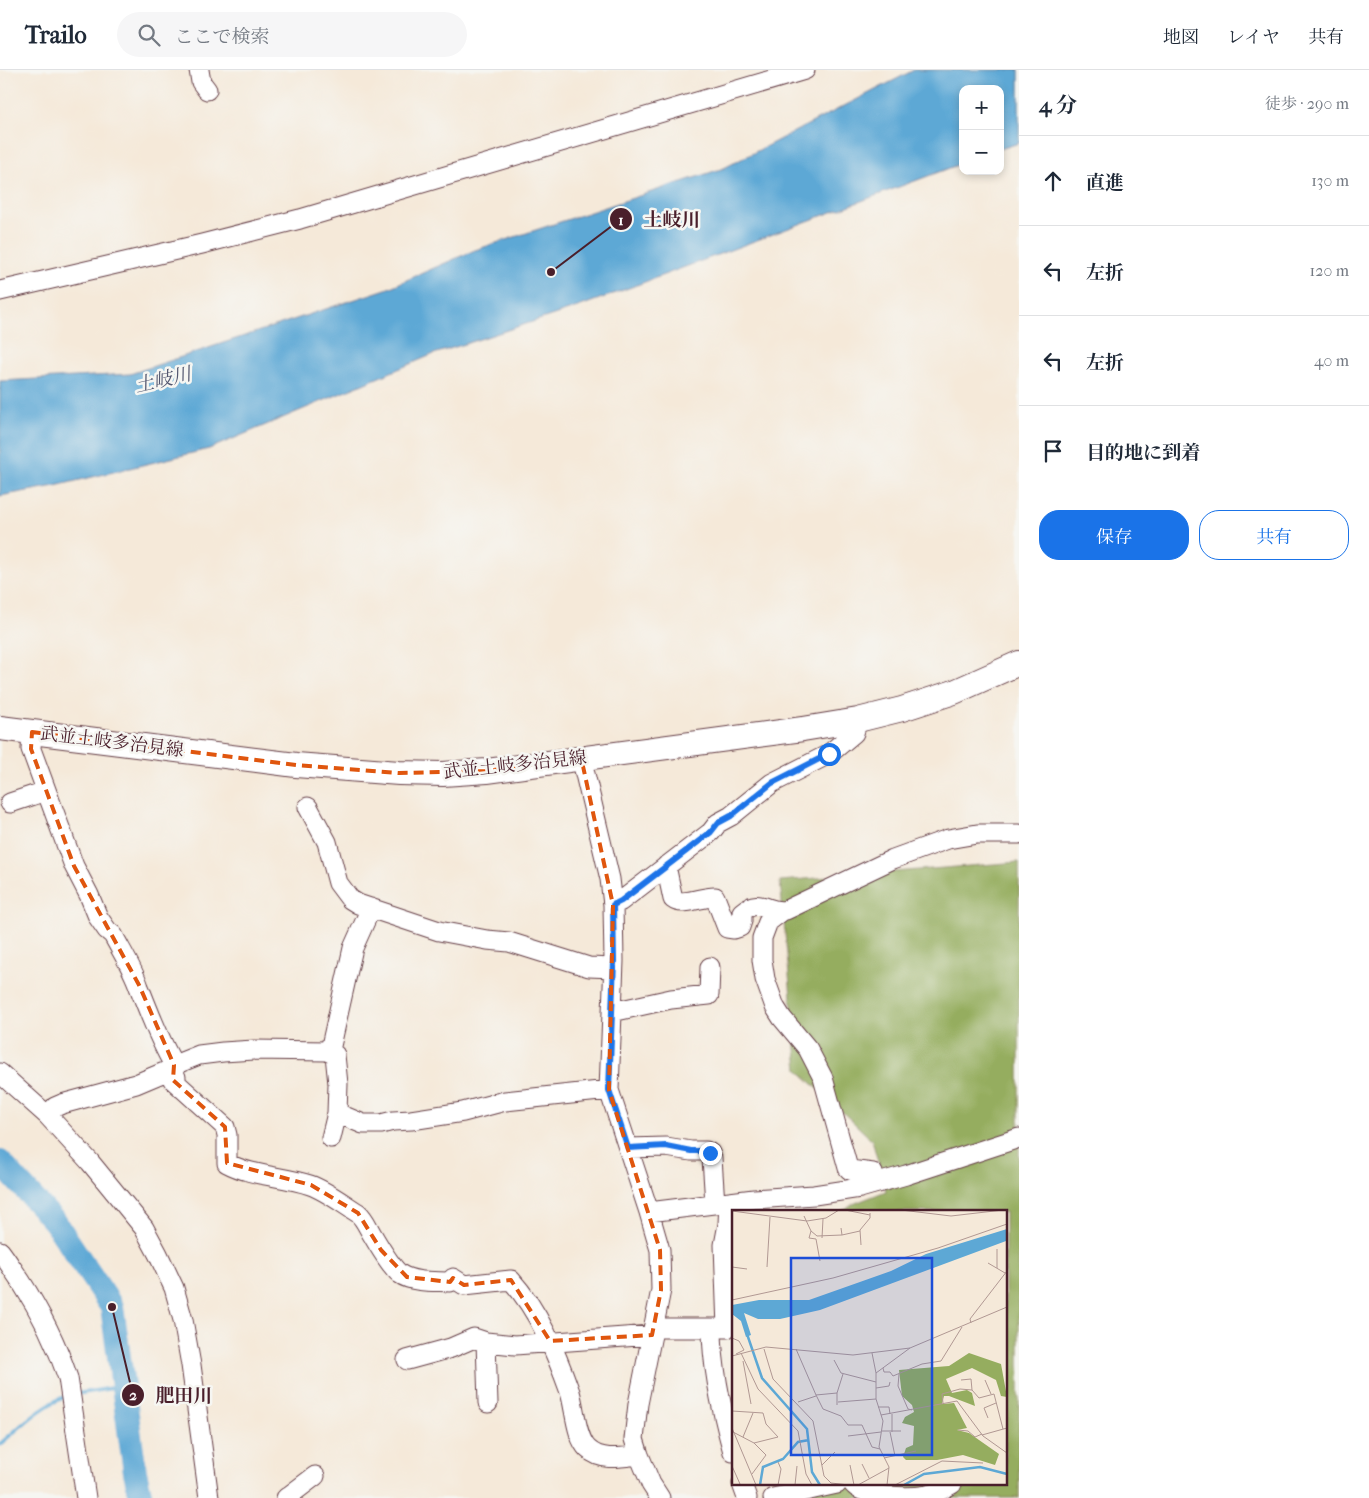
<!DOCTYPE html>
<html lang="ja">
<head>
<meta charset="utf-8">
<style>
  body { margin:0; font-family:"IM FELL French Canon","Noto Serif JP",serif; background:#f6f6f7; color:#1f2937 }
  .controls { position:absolute; right:15px; top:15px; display:grid; overflow:hidden; border-radius:10px; box-shadow:0 2px 8px #0003 }
  .controls button { width:45px; height:45px; display:grid; place-items:center; padding:0; border:0; border-bottom:1px solid #e0e1e3; background:#fff; color:#1f2937; font:25px sans-serif }
  .stop { position:absolute; width:15px; height:15px; margin:-11px; border:4px solid #1a73e8; border-radius:50%; background:#fff }
  .stop.end { background:#1a73e8; border-color:#fff; box-shadow:0 1px 5px #0008 }
  .list { margin:0; padding:0; list-style:none }
  h2 { display:flex; justify-content:space-between; align-items:center; height:65px; margin:0; padding:0 20px; font-size:21px }
  h2 small { font-size:16px; font-weight:400; color:#747a83 }
  .list li { display:grid; grid-template-columns:32px 1fr auto; gap:15px; align-items:center; box-sizing:border-box; height:90px; padding:0 20px; border-top:1px solid #e0e1e3 }
  .list b { display:block; font-size:19px; white-space:nowrap }
  .list em { font-size:16px; font-style:normal; color:#747a83 }
  .actions { display:flex; gap:10px; padding:15px 20px }
  .actions a { flex:1; padding:11px 0; border:1px solid #1a73e8; border-radius:20px; text-align:center; font-size:18px; color:#1a73e8 }
  .actions .main { background:#1a73e8; color:#fff }
  .icon { flex:none; width:28px; height:28px; fill:none; stroke:currentColor; stroke-width:2; stroke-linecap:round; stroke-linejoin:round }
  .map { position:relative; flex:none; width:1019px; height:1428px; overflow:hidden }
  header { display:flex; align-items:center; gap:30px; box-sizing:border-box; height:70px; padding:0 25px; background:#fff; border-bottom:1px solid #e0e1e3 }
  header strong { font-size:24px }
  nav { display:flex; gap:28px; margin-inline-start:auto; font-size:18px }
  .search { width:350px; height:45px; background:#f6f6f7; display:flex; align-items:center; gap:12px; box-sizing:border-box; padding:0 18px; border-radius:28px; color:#747a83; font-size:19px }
  main { display:flex }
  aside { flex:1; background:#fff }
  .map>svg:first-child { display:block }
  .forest { fill:#95ad5f; stroke:#706645 }
  .water { fill:#5da8d5; stroke:#546480 }
  .lines { fill:none; stroke-linecap:round; stroke-linejoin:round }
  .stream { stroke:#5da8d5; stroke-width:4 }
  .river { stroke:#5da8d5; stroke-width:24 }
  .minor-casing { stroke:#643d45; stroke-width:21 }
  .major-casing { stroke:#643d45; stroke-width:26 }
  .minor { stroke:#fff; stroke-width:19 }
  .major { stroke:#fff; stroke-width:24 }
  .route { stroke:#1a73e8; stroke-width:6 }
  .marked { fill:none; stroke:#e0560e; stroke-width:4; stroke-dasharray:10 6; stroke-linejoin:round }
  .labels { text-anchor:middle; dominant-baseline:central; stroke-width:5; stroke-linejoin:round; paint-order:stroke }
  .street-label { font-size:18px; fill:#4a1f2b; stroke:#f6f6f2 }
  .water-label { font-size:19px; font-style:italic; fill:#52566f; stroke:#f6f6f2 }
  .inset-river { fill:none; stroke:#5da8d5; stroke-width:2.5 }
  .inset-road { fill:none; stroke:#b19893; stroke-width:1 }
  .view { fill:#1d4ed8; fill-opacity:0.15; stroke:#1d4ed8; stroke-width:2.5 }
  .inset-edge { fill:none; stroke:#4a1f2b; stroke-width:2.5 }
  .leader { fill:none; stroke:#4a1f2b; stroke-width:2 }
  .callout-dot { fill:#4a1f2b; stroke:#f6f6f2; stroke-width:2 }
  .mark-label { font-size:15px; text-anchor:middle; font-weight:bold; fill:#fff }
  .callout-label { font-size:19px; text-anchor:middle; font-weight:bold; fill:#4a1f2b; stroke:#f6f6f2; stroke-width:5; stroke-linejoin:round; paint-order:stroke }
</style>
</head>
<body>
<header>
<strong>Trailo</strong>
<div class="search"><svg class="icon" aria-label="search" viewBox="0 0 24 24"><circle cx="10" cy="10" r="6"/><path d="M15 15l6 6"/></svg>ここで検索</div>
<nav><a>地図</a><a>レイヤ</a><a>共有</a></nav>
</header>
<main>
<div class="map">
<svg width="1019" height="1428" viewBox="0 0 1019 1428">
  <rect width="100%" height="100%" fill="#f6f6f2"/>
  <filter id="ink" filterUnits="userSpaceOnUse"><feTurbulence type="fractalNoise" baseFrequency=".02" numOctaves="2"/><feDisplacementMap in="SourceGraphic" scale="10" xChannelSelector="R" yChannelSelector="G"/><feConvolveMatrix kernelMatrix="1 2 1 2 8 2 1 2 1" color-interpolation-filters="sRGB"/></filter>
  <filter id="wash" filterUnits="userSpaceOnUse"><feTurbulence type="fractalNoise" baseFrequency=".0096" numOctaves="4" result="noise"/><feDisplacementMap in="SourceGraphic" scale="20" xChannelSelector="R" yChannelSelector="G"/><feGaussianBlur stdDeviation="1.12" result="paint"/><feColorMatrix in="noise" values="0 0 0 0 0 0 0 0 0 0 0 0 0 0 0 0 0 1.4 0 .05"/><feComposite in="paint" operator="in"/></filter>
  <g filter="url(#wash)">
    <rect width="100%" height="100%" fill="#f5e9d9"/>
    <path class="forest" d="M1019,792v636h-206l5,-14h187v-272h-165l13,-8 33,-13 -14,-51 -74,-70 -18,-189z"/>
    <path class="water" d="M914,0h105v73l-19,6v-60h-37v74l-385,144 -144,47 -225,95 -154,37 -55,10v-115l130,-7 256,-85 89,-39 249,-82z"/>
    <g class="lines">
      <path class="stream" d="M76,1324l48,-8
        M0,1374c18,-15 43,-40 65,-47"/>
      <path class="river" d="M0,1092l55,60 57,85 23,165 6,26"/>
    </g>
  </g>
  <g filter="url(#ink)">
    <g class="lines">
      <defs>
        <path id="minor" d="M199,0l2,12 6,8
          M0,221l202,-47 98,-25 505,-149
          M32,662l-1,17 43,117 15,29 9,22 9,13 6,5c9,17 20,34 26,52 11,27 20,53 35,78l25,-10 24,-3 31,-2 73,1 8,4 3,29 -1,29 -6,25
          M581,687l29,122 3,26 1,56 -5,129 40,122 11,38 1,40 -23,114 -4,35 5,16 12,29 9,14
          M10,733l36,-12
          M308,737l19,35 11,41 12,16 8,5 81,27 48,9 22,2 80,25 24,1
          M666,796l7,33c10,8 30,-3 42,-2l12,31 7,1 6,-2 2,-6v-9c18,-16 28,3 44,-2l107,-51 55,-20 29,-5h42
          M613,835l8,-4 90,-69 7,-9 13,-7 41,-33 57,-29 25,-21 4,-13
          M781,842l-13,10 -6,16v22l3,19 10,28 7,11 26,31 15,29 25,90 2,2 23,3
          M612,942l59,-13 38,-4 1,-28
          M327,981l4,-5 22,-98 18,-40
          M174,995v9l2,3 -3,3 52,47 2,8v28c24,13 56,13 83,22 17,6 33,19 48,28 7,6 10,15 15,23 6,10 18,31 27,38 13,9 36,7 50,8l3,-4 11,7 47,-5c28,31 45,73 59,112 5,16 6,46 18,57 14,13 34,8 51,6
          M0,1003l48,43 42,46 54,66 14,26 16,34 9,32 8,45 18,133
          M337,1043l26,11h18l12,-3 18,-1 52,-8 42,-11 104,-11
          M48,1046l7,-9 7,-3 74,-20 38,-16
          M628,1078l38,-1 25,4h15l4,2 2,5 3,46
          M649,1142l105,-13 60,-4 46,-7 46,-13 113,-37
          M0,1181c7,9 13,19 20,29 20,31 36,62 48,98l18,120
          M653,1258h71
          M712,1258c0,41 10,84 21,124
          M727,1258l-3,-83 4,-21 1,-22
          M486,1272l2,61
          M407,1290l44,-12 23,-10 12,4 29,3 137,-10
          M742,1414l5,14
          M853,1414c11,14 57,14 74,11 9,-2 17,-6 25,-11
          M286,1428l29,-22
          M773,1428l64,-14"/>
        <path id="major" d="M0,658l296,37 103,8 44,1 44,-3 316,-42 55,-9 44,-11 52,-17 65,-29"/>
      </defs>
      <use href="#minor" class="minor-casing"/>
      <use href="#major" class="major-casing"/>
      <use href="#minor" class="minor"/>
      <use href="#major" class="major"/>
    </g>
  </g>
  <g class="lines" filter="url(#ink)">
    <path class="route" d="M710,1083l-4,-2h-15l-25,-5 -38,2 -19,-58 5,-129 -1,-56 8,-4 90,-69 7,-9 13,-7 41,-33 57,-29"/>
  </g>
  <path class="marked" d="M32,662l264,33 103,8 88,-2 94,-14 32,148 -4,185 51,160 1,40 -9,45 -102,6 -39,-61 -47,5 -11,-7 -3,4 -43,-5 -26,-27 -23,-37 -47,-28 -84,-22 -2,-36 -52,-47 1,-15 -35,-80 -65,-119 -43,-117z"/>
  <g class="labels">
    <g class="street-label">
      <text transform="translate(112 672) rotate(7)">武並土岐多治見線</text>
      <text transform="translate(515 695) rotate(-6)">武並土岐多治見線</text>
    </g>
    <g class="water-label">
      <text transform="translate(163 310) rotate(-13)">土岐川</text>
    </g>
  </g>
  <g transform="translate(732 1140)">
    <rect width="275" height="275" fill="#f5e9d9"/>
    <path d="M237,143l32,11 6,33 -6,-1 -5,-16 -24,-12 -26,11 6,14 15,-3 5,3 3,13 -26,-10h-5l-2,8 12,-1 13,25 -10,2 12,3 30,21 -4,11 -32,-10 -26,5h-31l-3,-3 3,-9 7,-3 1,-19 -12,-3 3,-6 9,-5 -2,-7 -10,-9 -3,-26 50,-4z" fill="#95ad5f"/>
    <path d="M275,19l-1,12 -186,69 -40,9h-22l-14,-6 7,22 -5,2 -5,-16 -9,-7v-9l27,-5h50l82,-29 35,-17z" fill="#5da8d5"/>
    <path class="inset-river" d="M15,124l15,44 45,51 5,43 8,13M28,275l3,-18 20,-8 15,-17 11,-2M172,275l20,-11 56,-7 27,7"/>
    <path class="inset-road" d="M113,0l25,5M169,0l50,6 52,-6M0,1l75,10 19,-3 13,-8M72,6l7,15 6,5 25,-1M109,18l1,7 18,-4M79,21l-2,7 7,1 4,22M90,28l1,-19M129,35l-1,-15 10,-12v-5M265,39v19M256,53l17,10M0,57l15,2M35,57l3,-50M0,90l101,-22 105,-30 69,-24M239,113l-1,-4 37,-48M0,128l7,3 5,9 -8,4M32,139l9,30 40,42 11,55 7,7 18,2M64,139l20,46 21,-2v12M9,143l17,36 40,42 8,43 6,11M140,143l4,20v26l7,22 -4,26 10,20 -2,18M0,146l34,-9 87,8 57,-7 97,-41M102,150l7,13 35,9M11,151l8,43M151,158l1,4h6l3,4 29,-12 19,-3 21,-34M144,163l34,-25M167,164l-1,12 10,23 4,1M229,170l10,-1 1,11M253,170l6,14M144,178l13,-2 1,-4M105,183l6,-19M84,185l7,14 18,7 7,9h14l10,22 8,2M66,192l18,-6M106,192l38,-3M211,193l-1,-9 18,-5 12,1 7,8 15,-4 9,35M146,197h11l1,7M0,201l31,2 3,11 12,13 -24,6 -21,-11M149,205l76,-14 26,35 24,17M256,208l-4,-10 12,-5M0,218l24,57M226,220l10,1 7,6 7,-3M150,221h19M158,222l5,24M160,222v-18M250,225l25,-7M116,226l33,-4M11,227l10,-24M152,248l32,-7M46,252l3,7 -3,16M130,254l7,14M90,255l13,-13M118,255l4,20M0,256l8,18M20,264l14,-19 -12,-12M63,275l2,-19M126,275l31,-17M163,275l47,-24 41,2"/>
    <path class="view" d="M59,48h141v197h-141z"/>
    <rect width="275" height="275" class="inset-edge"/>
  </g>
  <path class="leader" d="M551 202L621 149M112 1237L133 1325"/>
  <g class="callout-dot">
    <circle cx="551" cy="202" r="5"/>
    <circle cx="112" cy="1237" r="5"/>
    <circle cx="621" cy="149" r="12"/>
    <circle cx="133" cy="1325" r="12"/>
  </g>
  <g class="mark-label">
    <text x="621" y="155">1</text>
    <text x="133" y="1330">2</text>
  </g>
  <g class="callout-label">
    <text x="672" y="156">土岐川</text>
    <text x="184" y="1332">肥田川</text>
  </g>
</svg>
<div class="controls">
<button>+</button>
<button>−</button>
</div>
<div class="stop" style="left:829px;top:684px"></div>
<div class="stop end" style="left:710px;top:1083px"></div>
</div>
<aside>
<h2>4 分<small>徒歩 · 290 m</small></h2>
<ul class="list">
<li><svg class="icon" aria-label="ahead" viewBox="0 0 24 24"><path d="M12 20V5M6 11l6-6 6 6"/></svg><div><b>直進</b></div><em>130 m</em></li>
<li><svg class="icon" aria-label="left" viewBox="0 0 24 24"><path d="M17 20v-9H6M10 6l-5 5 5 5"/></svg><div><b>左折</b></div><em>120 m</em></li>
<li><svg class="icon" aria-label="left" viewBox="0 0 24 24"><path d="M17 20v-9H6M10 6l-5 5 5 5"/></svg><div><b>左折</b></div><em>40 m</em></li>
<li><svg class="icon" aria-label="arrive" viewBox="0 0 24 24"><path d="M6 21V4h12l-3 4 3 4H6"/></svg><div><b>目的地に到着</b></div></li>
</ul>
<div class="actions"><a class="main">保存</a><a>共有</a></div>
</aside>
</main>
</body>
</html>
